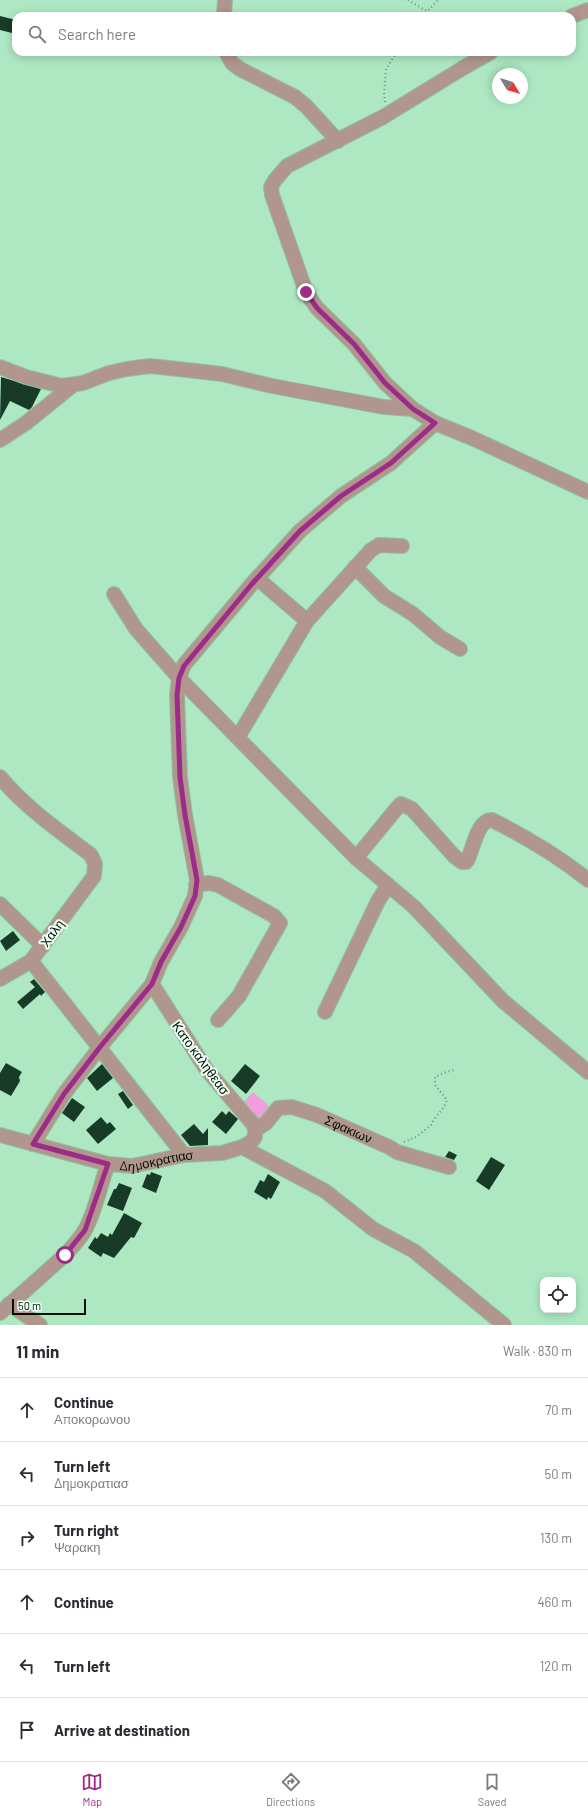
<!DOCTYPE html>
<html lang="en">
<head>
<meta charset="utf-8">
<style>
  body { margin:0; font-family:Barlow,sans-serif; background:#f7f7f7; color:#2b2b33 }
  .controls { position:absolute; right:12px; bottom:12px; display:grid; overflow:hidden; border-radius:8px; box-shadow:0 2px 10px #0003 }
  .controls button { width:36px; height:36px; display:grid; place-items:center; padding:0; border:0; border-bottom:1px solid #e1e1e2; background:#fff; color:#2b2b33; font:20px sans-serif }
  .compass { position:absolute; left:492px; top:68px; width:36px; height:36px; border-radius:50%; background:#fff; box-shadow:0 2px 10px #0003; rotate:128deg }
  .scale { position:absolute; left:12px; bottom:10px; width:74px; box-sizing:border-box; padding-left:4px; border:2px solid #001105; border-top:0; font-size:11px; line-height:14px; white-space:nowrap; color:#001105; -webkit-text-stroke:3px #edfef3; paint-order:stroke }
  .stop { position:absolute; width:12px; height:12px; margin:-9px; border:3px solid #9d2b88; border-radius:50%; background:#fff }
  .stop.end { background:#9d2b88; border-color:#fff; box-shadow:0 1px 4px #0008 }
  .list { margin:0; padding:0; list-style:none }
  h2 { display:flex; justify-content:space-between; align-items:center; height:52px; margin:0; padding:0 16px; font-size:17px }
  h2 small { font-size:13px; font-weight:400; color:#7c7c81 }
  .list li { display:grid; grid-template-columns:26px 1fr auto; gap:12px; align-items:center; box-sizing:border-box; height:64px; padding:0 16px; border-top:1px solid #e1e1e2 }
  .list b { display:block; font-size:15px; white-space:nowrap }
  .list p { margin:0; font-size:13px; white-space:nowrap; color:#7c7c81 }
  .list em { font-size:13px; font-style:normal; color:#7c7c81 }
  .icon { flex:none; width:22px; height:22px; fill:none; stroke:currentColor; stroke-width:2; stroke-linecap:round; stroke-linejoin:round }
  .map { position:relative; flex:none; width:588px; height:1325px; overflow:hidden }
  .search { position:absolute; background:#fff; box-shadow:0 2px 10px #0003; left:12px; right:12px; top:12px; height:44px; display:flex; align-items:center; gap:10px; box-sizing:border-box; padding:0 14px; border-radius:12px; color:#7c7c81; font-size:15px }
  .sheet { height:436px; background:#fff }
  nav { display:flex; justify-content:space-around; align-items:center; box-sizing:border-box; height:56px; border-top:1px solid #e1e1e2; background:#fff; font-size:11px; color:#7c7c81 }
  nav a { display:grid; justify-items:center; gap:2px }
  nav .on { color:#9d2b88 }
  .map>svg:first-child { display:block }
  .green { fill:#f29edc }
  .building { fill:#173b27 }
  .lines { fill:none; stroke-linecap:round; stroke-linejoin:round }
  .minor-casing { stroke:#8fc1a1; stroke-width:16 }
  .path { stroke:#679075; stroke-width:2; stroke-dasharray:1 3; stroke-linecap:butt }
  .minor { stroke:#b1968e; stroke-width:14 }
  .route { stroke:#9d2b88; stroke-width:5 }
  .labels { text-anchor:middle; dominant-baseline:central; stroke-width:4; stroke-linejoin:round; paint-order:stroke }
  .street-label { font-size:13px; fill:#001105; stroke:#edfef3 }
</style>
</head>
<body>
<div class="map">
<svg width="588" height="1325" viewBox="0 0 588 1325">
  <rect width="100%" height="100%" fill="#aee8c3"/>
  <path class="green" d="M253,1092l14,12 2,5 -8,9h-7l-13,-13z"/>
  <path class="building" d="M0,16l16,4v14l-16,-4z
    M1,377l40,12 -9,18 -3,3 -19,-9 -10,19z
    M13,931l7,9 -14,11 -6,-10z
    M34,979l11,13 -4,4 -1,-2 -17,15 -6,-7 18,-15 -5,-5z
    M6,1063l16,9 -3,5 1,4 -9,15 -11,-6v-17z
    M102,1064l11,14 -16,13 -10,-13z
    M245,1064l15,12 -14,18 -15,-13z
    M123,1091l10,14 -5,4 -10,-15z
    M72,1098l13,9 -11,15 -12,-9z
    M222,1111l4,4 3,-4 9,8 -12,15 -14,-12z
    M101,1117l6,7 3,-2 6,7 -18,15 -12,-14z
    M194,1124l9,10 5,-6v17l-18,1 -9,-11z
    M449,1151l8,4 -3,5 -9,-3z
    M491,1157l14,8 -16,25 -13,-9z
    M151,1172l11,4 -6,17 -14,-6 5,-13 3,1z
    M268,1174l12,8 -9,17 -3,-2 -1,3 -13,-8 6,-12 4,2z
    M119,1183l13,5 -9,23 -16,-6 7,-16h2z
    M124,1213l18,10 -8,15 -3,-1 -17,21 -11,-5 -2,4 -13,-9 7,-11 2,2 4,-6 7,4 2,-4 2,2z"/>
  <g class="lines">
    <defs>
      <g id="minor">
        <path d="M224,16l1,-16"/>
        <path d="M572,16l16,-6"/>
        <path d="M226,52l6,11 8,6 55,28 11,9 32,35"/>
        <path d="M491,52l-28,16 -80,49 -96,49 -12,14 -4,7 1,8 34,97 11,16 37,36 31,39 28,26 22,14 37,15 116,54"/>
        <path d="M0,367l26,10 36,9 21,-3 26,-10 18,-4 23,-3 28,3 44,5 50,12 112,21 29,2"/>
        <path d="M0,440l26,-17 47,-38"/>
        <path d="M355,567l29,29 29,18 27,23 20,12"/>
        <path d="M257,578l50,43"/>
        <path d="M114,594l22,35 43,49 177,180 58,49 89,94 85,71"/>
        <path d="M238,737l69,-116 64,-71 8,-5 23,1"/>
        <path d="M0,777c26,31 59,54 91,78l4,9 -1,12 -63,85 -31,18"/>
        <path d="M356,858l41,-50 4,-4 11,5 42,47 8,6h4l2,-3c5,-11 10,-40 24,-39 34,17 66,36 96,60"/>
        <path d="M196,885l13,-2 9,2 56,31 6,7 -41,73 -21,24"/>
        <path d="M0,904l43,42"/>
        <path d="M31,961l153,194"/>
        <path d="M325,1012l53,-111 10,-16"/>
        <path id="s1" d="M255,1130l11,-7 12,-15 14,-1 25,8 72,32 8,5 52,15"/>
        <path id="s2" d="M0,1135l108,29 24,2 52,-11 38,-2 20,-6 9,-5 4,-5v-7l-2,-6 -47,-55 -54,-85"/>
        <path d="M33,1144l31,-50 36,-47 52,-63 9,-22 20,-35 14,-31 2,-16 -12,-65 -5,-38 -3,-82 2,-17 5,-13 67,-80 49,-54 41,-35 50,-33 44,-40"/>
        <path d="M242,1147l83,44 48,38 41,22 90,74"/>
        <path d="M9,1304l31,21"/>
        <path d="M0,1313l65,-58c7,-8 15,-16 20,-25 11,-20 15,-45 23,-66"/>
      </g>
    </defs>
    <use href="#minor" class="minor-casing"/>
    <path class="path" d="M408,0l19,11
      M423,16l15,-16
      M385,102l-1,-9 2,-24 11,-17
      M404,1142l12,-5 15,-12 4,-7 9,-11 3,-7 -12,-15v-8l8,-4 11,-3"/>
    <use href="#minor" class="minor"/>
  </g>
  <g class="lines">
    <path class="route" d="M65,1255l20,-25 23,-66 -75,-20 31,-50 36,-47 52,-63 9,-22 20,-35 14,-31 2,-16 -12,-65 -5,-38 -3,-82 2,-17 5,-12 67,-81 49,-54 41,-35 50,-33 44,-40 -22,-14 -28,-26 -31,-39 -37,-36 -11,-16"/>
  </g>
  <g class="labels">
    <g class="street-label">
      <text transform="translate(52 933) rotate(-54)">Χαλη</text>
      <text transform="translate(201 1058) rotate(54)">Κατο καληθεασ</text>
      <text stroke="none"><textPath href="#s1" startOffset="107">Σφακιων</textPath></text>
      <text stroke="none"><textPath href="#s2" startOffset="161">Δημοκρατιασ</textPath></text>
    </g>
  </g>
</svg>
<div class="controls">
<button><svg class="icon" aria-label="locate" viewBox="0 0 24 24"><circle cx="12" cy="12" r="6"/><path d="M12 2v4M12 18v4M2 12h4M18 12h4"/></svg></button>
</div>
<svg class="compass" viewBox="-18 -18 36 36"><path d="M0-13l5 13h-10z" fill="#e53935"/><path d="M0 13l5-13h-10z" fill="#7c7c81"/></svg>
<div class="scale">50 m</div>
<div class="stop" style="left:65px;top:1255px"></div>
<div class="stop end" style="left:306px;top:292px"></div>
<div class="search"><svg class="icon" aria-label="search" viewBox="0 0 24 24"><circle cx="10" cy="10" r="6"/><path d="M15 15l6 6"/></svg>Search here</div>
</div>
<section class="sheet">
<h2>11 min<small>Walk · 830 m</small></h2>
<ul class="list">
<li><svg class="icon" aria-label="ahead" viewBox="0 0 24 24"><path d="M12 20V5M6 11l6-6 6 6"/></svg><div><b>Continue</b><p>Αποκορωνου</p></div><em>70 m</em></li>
<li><svg class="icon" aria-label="left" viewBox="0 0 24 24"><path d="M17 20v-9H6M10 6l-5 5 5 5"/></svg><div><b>Turn left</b><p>Δημοκρατιασ</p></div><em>50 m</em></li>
<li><svg class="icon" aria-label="right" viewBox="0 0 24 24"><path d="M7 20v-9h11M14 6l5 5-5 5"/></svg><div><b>Turn right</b><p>Ψαρακη</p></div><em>130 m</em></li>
<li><svg class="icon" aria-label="ahead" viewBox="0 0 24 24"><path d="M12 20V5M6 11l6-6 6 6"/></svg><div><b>Continue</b></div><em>460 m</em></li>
<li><svg class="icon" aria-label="left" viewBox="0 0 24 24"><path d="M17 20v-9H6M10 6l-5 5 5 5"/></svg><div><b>Turn left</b></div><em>120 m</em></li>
<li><svg class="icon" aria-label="arrive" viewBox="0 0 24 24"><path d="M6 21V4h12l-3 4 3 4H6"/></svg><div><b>Arrive at destination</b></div></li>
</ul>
</section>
<nav>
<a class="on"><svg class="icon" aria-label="map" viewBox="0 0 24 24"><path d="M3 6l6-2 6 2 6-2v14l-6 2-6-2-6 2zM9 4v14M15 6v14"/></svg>Map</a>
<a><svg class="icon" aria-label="directions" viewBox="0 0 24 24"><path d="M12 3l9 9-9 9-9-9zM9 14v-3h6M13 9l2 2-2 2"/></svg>Directions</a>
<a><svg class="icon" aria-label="saved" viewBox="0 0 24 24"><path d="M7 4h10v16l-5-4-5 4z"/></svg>Saved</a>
</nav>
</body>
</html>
